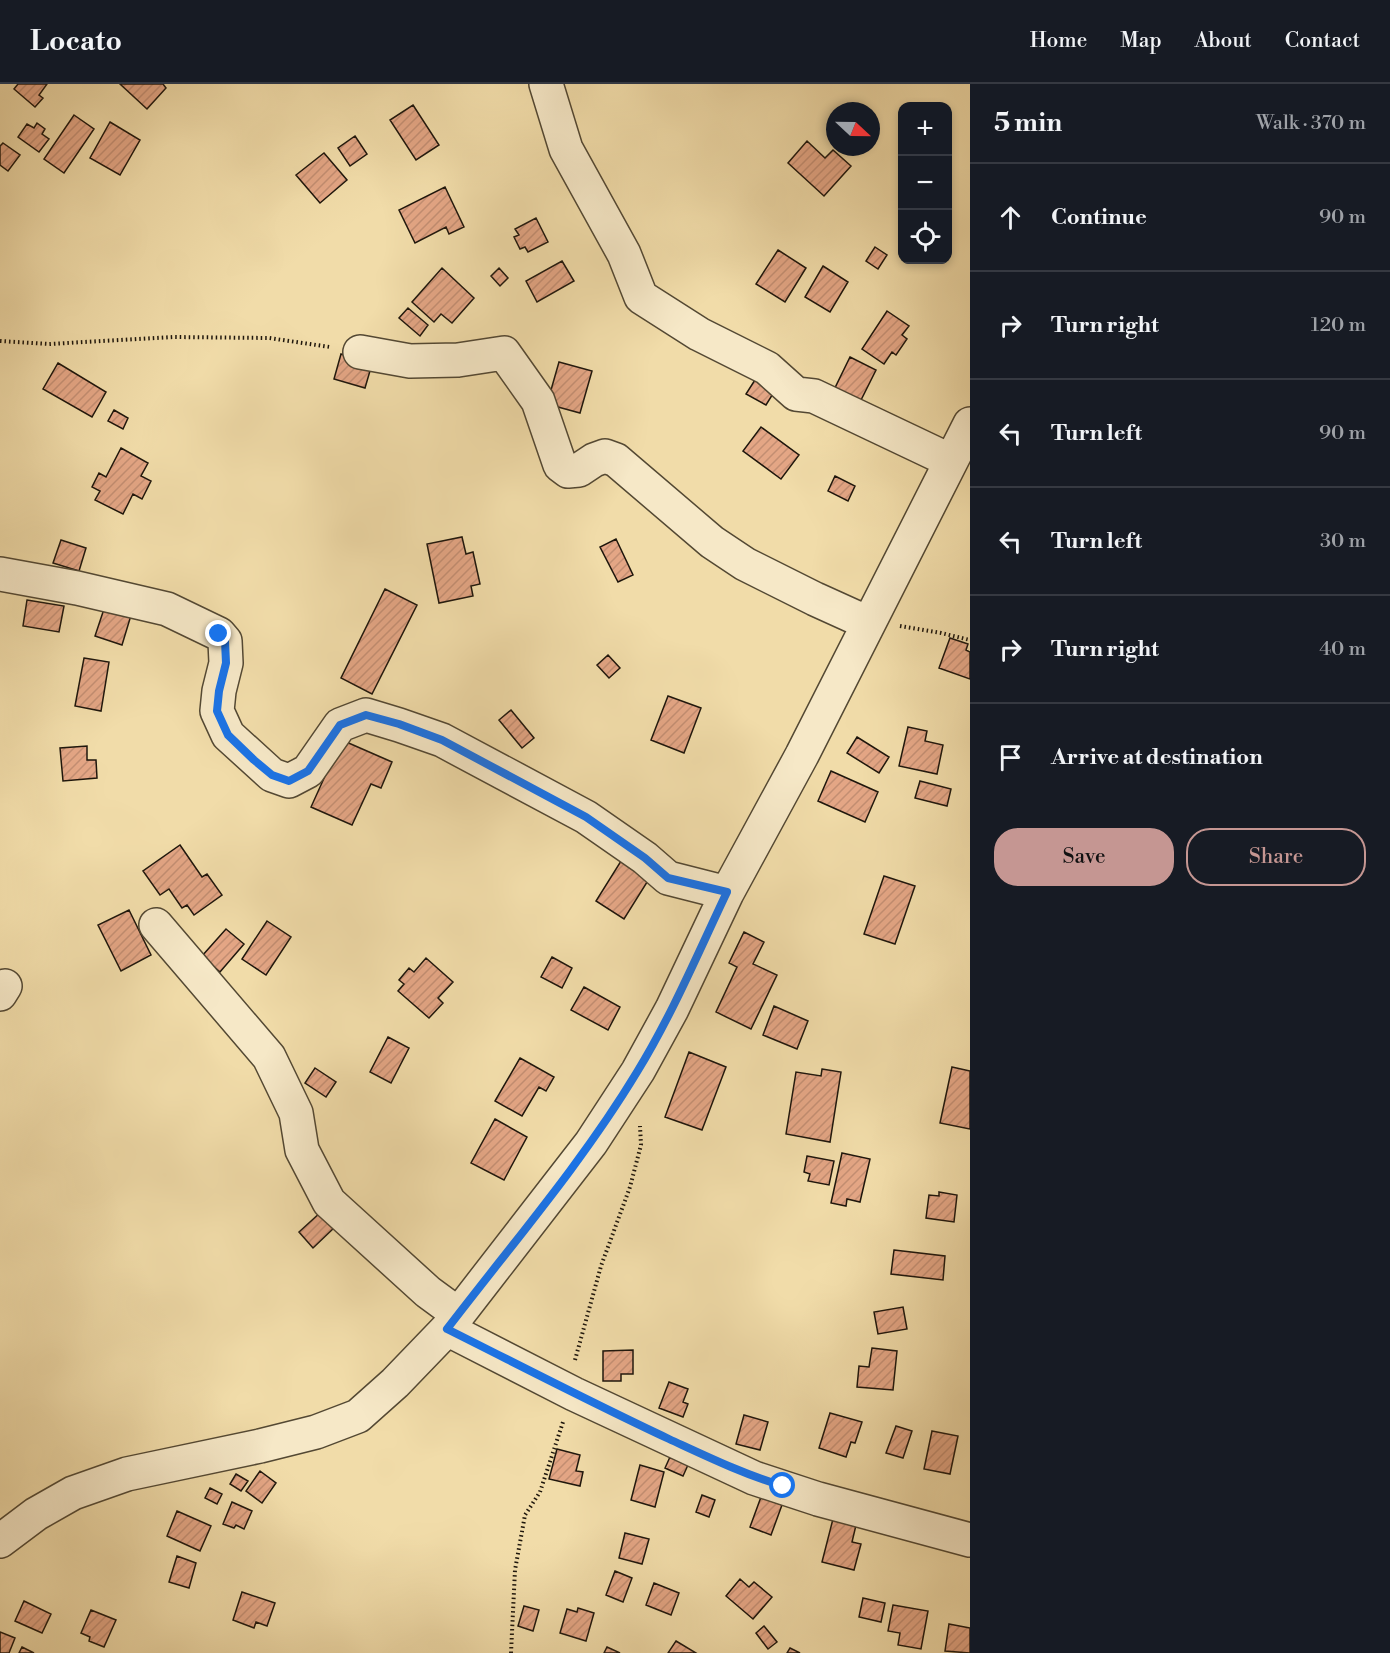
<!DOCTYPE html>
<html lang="en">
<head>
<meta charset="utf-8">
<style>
  body { margin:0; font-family:"Libre Bodoni",serif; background:#242831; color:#f1f3f6 }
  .controls { position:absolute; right:18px; top:18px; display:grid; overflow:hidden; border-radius:12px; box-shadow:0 3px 9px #0003 }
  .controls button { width:54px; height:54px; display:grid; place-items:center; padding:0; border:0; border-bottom:2px solid #363941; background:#171b24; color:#f1f3f6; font:30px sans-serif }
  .compass { position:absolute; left:826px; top:18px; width:54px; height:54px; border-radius:50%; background:#171b24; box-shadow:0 3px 9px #0003; rotate:112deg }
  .stop { position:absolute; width:18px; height:18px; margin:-14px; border:4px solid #1a73e8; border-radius:50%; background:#fff }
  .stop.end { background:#1a73e8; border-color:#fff; box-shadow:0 2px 6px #0008 }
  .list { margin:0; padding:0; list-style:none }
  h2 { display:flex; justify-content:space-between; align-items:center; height:78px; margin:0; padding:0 24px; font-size:26px }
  h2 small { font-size:20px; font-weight:400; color:#9ea1a6 }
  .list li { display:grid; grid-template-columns:39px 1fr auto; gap:18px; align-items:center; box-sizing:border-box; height:108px; padding:0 24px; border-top:2px solid #363941 }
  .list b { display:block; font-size:22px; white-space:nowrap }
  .list em { font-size:20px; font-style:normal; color:#9ea1a6 }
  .actions { display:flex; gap:12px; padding:18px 24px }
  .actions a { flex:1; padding:14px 0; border:2px solid #c59692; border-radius:24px; text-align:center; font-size:21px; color:#c59692 }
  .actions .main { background:#c59692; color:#111 }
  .icon { flex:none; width:33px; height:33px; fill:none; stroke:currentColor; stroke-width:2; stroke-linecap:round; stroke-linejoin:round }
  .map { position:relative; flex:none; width:970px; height:1569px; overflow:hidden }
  header { display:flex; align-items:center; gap:36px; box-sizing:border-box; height:84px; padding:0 30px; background:#171b24; border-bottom:2px solid #363941 }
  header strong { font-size:28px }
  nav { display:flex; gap:33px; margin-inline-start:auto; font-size:21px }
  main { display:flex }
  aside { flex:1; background:#171b24 }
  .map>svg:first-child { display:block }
  .building { fill:url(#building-hatch); stroke:#1e160c; stroke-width:1.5 }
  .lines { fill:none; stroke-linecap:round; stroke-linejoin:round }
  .minor-casing { stroke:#534833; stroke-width:36 }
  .path { stroke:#1e160c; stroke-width:4; stroke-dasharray:1.5 3; stroke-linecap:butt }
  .minor { stroke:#f6e8c7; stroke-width:33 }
  .route { stroke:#1a73e8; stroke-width:8 }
</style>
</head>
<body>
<header>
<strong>Locato</strong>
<nav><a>Home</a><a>Map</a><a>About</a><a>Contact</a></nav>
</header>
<main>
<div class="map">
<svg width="970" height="1569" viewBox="0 0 970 1569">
  <defs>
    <pattern id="building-hatch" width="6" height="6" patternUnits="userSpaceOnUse" patternTransform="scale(1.5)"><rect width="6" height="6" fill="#e4a685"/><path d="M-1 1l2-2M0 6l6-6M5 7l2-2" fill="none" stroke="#c38e72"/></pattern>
  </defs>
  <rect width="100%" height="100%" fill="#f1dca9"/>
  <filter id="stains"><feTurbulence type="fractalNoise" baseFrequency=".00333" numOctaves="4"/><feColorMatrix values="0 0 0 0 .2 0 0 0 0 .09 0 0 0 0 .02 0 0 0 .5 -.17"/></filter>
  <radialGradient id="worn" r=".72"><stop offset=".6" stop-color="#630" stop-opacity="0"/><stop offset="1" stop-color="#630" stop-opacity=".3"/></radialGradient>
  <path class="building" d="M18,0h29l-8,11 4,3 -8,9 -21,-18z
    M120,0h43l3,4 -19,21z
    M413,21l26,40 -23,15 -26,-40z
    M74,31l20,14 -30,44 -20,-14z
    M110,38l30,18 -20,35 -30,-17z
    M37,39l8,6 -3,5 7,5 -10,13 -21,-15 9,-13 7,4z
    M355,52l12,18 -17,12 -12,-18z
    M807,57l18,17 8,-8 18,16 -27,30 -36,-33z
    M3,59l17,12 -12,16 -8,-6v-19z
    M324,69l23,27 -27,23 -24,-28z
    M445,103l19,40 -15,7 -3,-7 -31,16 -16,-33z
    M536,134l12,24 -20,10 -3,-5 -5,2 -6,-12 5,-2 -4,-6z
    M875,163l12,8 -9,14 -12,-8z
    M778,166l28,18 -21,34 -29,-18z
    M562,177l12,20 -37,21 -11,-21z
    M823,182l25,16 -18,30 -25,-15z
    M442,184l32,30 -22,25 -11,-9 -7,8 -22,-20z
    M499,184l9,10 -8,8 -9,-10z
    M408,224l20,17 -8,11 -21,-18z
    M887,227l22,15 -7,9 5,4 -11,16 -4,-3 -8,12 -22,-15z
    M341,270l31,10 -7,24 -31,-9z
    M850,273l26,13 -18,36 -26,-12z
    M559,278l33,9 -12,42 -33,-9z
    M58,279l48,29 -14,25 -49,-28z
    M760,288l19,12 -13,21 -20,-11z
    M114,326l14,8 -5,11 -15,-8z
    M761,343l38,28 -18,24 -38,-28z
    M121,364l27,15 -7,13 10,5 -9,18 -9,-5 -10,20 -28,-14 5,-9 -8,-4 7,-14 7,4z
    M835,392l20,10 -7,15 -20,-10z
    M462,453l4,17 7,-2 7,32 -9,2 2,10 -34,7 -12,-59z
    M616,455l17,36 -15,7 -18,-35z
    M61,456l25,8 -7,23 -26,-8z
    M385,505l32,16 -45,89 -31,-16z
    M27,516l37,6 -5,26 -36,-6z
    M106,519l26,9 -10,33 -27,-9z
    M950,554l18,6 -2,6 4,2v27l-31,-11z
    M608,571l12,13 -11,10 -12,-13z
    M84,574l25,4 -8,49 -26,-5z
    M668,612l33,12 -17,45 -33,-13z
    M511,626l23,28 -12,10 -23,-28z
    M908,643l19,4 -2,10 18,4 -6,29 -38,-8z
    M857,653l32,20 -10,16 -32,-20z
    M344,657l48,21 -11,26 -10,-4 -19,41 -41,-18 19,-42z
    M87,662v14h9l1,18 -34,3 -3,-33z
    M831,687l47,21 -13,30 -47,-21z
    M920,697l31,8 -4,17 -32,-8z
    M180,761l22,32 5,-3 15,21 -28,20 -7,-10 -5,3 -13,-19 -9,6 -17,-24z
    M621,777l28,18 -25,40 -28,-18z
    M884,792l31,10 -20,58 -31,-10z
    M129,826l22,45 -30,16 -23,-46z
    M267,837l24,16 -25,38 -24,-16z
    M226,845l18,15 -24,28 -18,-16z
    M744,848l20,10 -11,22 24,11 -26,54 -35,-17 21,-45 -8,-4z
    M552,873l20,11 -10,20 -21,-11z
    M426,874l27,24 -15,16 5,5 -14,15 -31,-27 6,-7 -5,-4 10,-12 5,4z
    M584,903l36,20 -12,23 -37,-20z
    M774,922l34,15 -11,28 -34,-14z
    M388,953l21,11 -18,35 -21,-11z
    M689,968l37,15 -24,63 -37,-13z
    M520,974l34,19 -8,14 -7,-4 -17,29 -27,-15z
    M952,983l18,4v58l-30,-6z
    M315,984l21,14 -10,15 -21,-14z
    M822,985l19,3 -11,70 -44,-8 10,-62 25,4z
    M495,1035l32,18 -23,43 -33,-17z
    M842,1069l28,6 -10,43 -13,-3 -1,7 -15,-3z
    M807,1072l27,5 -5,24 -21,-4 2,-7 -6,-2z
    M939,1108l18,3 -3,27 -28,-4 3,-23 10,1z
    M322,1127l14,15 -23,22 -14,-16z
    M894,1166l51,6 -2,24 -52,-6z
    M903,1223l4,22 -29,5 -4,-22z
    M872,1264l25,3 -4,39 -36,-3 2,-21 10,1z
    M633,1266v24h-12v7h-18v-30z
    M669,1298l19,7 -5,13 5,2 -5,13 -24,-9z
    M830,1329l32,9 -7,21 -4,-1 -5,15 -27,-9z
    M744,1331l24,7 -8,28 -24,-6z
    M896,1342l16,5 -9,27 -17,-5z
    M932,1347l26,5 -8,38 -26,-5z
    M557,1365l23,6 -4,16 7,1 -3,14 -31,-7z
    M670,1373l18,8 -5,11 -18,-8z
    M640,1381l24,7 -9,35 -24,-7z
    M260,1387l16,12 -14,20 -16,-12z
    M236,1390l12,7 -7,10 -11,-7z
    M210,1404l12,6 -5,10 -12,-6z
    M702,1411l13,5 -6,17 -13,-5z
    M761,1413l21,8 -11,30 -21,-8z
    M232,1418l20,9 -8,18 -8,-4 -2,3 -11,-4z
    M177,1427l34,15 -11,25 -33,-15z
    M834,1431l23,6 -5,21 9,2 -7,26 -32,-8z
    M625,1449l24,6 -7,25 -23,-6z
    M177,1472l19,7 -7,25 -20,-6z
    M615,1487l17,7 -9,24 -17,-7z
    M740,1495l9,8 5,-5 18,15 -19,22 -27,-23z
    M654,1499l25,10 -8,22 -25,-10z
    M242,1508l33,11 -8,23 -11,-4 -2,6 -21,-8z
    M863,1514l22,5 -4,19 -22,-5z
    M24,1517l27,13 -9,19 -27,-12z
    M893,1521l35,6 -7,38 -23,-4 2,-12 -12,-2z
    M524,1522l15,4 -6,21 -15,-5z
    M578,1524l16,5 -8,28 -26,-8 7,-24 10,3z
    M91,1526l25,10 -12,27 -15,-6 1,-4 -9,-4z
    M949,1540l21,4v25l-25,-2z
    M764,1542l13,16 -9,7 -12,-16z
    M0,1548l15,6 -6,15h-9z
    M676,1557l20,12h-28z
    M22,1563l12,6h-15z
    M607,1563l13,6h-16z
    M790,1564l10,5h-13z"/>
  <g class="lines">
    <defs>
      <path id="minor" d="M546,0l20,65 58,105 17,43 58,37 68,34 29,26 18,2 137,65
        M360,268l50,9 48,-1 46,-7 34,48 22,64 8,6 11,-1 15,-10 11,-4 11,4 96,82 33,22 70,35 53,24
        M0,490l77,14 90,21 52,25 6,7 1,22 -7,28 -2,20 11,24 44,40 17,6 19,-10 32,-46 26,-10 33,10 43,15 144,77 59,41 23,20 59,15
        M156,841l113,132 27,56 6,37 27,52 99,90 30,22
        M0,910l5,-8
        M447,1245l127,65 180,84 64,21 152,41
        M0,1457l36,-27 37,-21 54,-19 133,-28 56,-14 42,-16 37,-33 52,-54 144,-186 47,-72 34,-62 55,-116 75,-138 168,-331"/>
    </defs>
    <use href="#minor" class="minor-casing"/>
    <path class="path" d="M0,257l49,3 124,-7 96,1 61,9
      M900,542l41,7 29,7
      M575,1276l26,-94 29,-79 11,-42 -1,-19
      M511,1569l4,-83 10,-55 15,-23 23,-70"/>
    <use href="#minor" class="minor"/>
  </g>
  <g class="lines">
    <path class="route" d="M219,550l6,7 1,22 -7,28 -2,20 11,24 26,25 18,15 17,6 19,-10 32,-46 26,-10 33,9 43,16 144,77 59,41 23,20 59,14c-29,61 -55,123 -90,180 -55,91 -125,172 -190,257 74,37 147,75 222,110 37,17 74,35 114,47"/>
  </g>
  <rect width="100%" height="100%" filter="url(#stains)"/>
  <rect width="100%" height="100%" fill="url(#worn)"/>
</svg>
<div class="controls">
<button>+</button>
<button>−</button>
<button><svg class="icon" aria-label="locate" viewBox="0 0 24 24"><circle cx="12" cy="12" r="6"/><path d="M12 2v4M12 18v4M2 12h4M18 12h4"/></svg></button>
</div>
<svg class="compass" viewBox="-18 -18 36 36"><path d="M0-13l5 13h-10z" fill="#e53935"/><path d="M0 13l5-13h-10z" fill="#9ea1a6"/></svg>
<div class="stop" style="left:783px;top:1402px"></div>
<div class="stop end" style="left:219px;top:550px"></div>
</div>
<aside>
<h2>5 min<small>Walk · 370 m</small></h2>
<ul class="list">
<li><svg class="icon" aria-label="ahead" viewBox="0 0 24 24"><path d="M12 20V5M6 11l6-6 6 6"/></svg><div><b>Continue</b></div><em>90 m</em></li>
<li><svg class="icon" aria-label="right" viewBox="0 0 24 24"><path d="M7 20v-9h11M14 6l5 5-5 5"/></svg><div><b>Turn right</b></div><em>120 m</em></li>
<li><svg class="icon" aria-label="left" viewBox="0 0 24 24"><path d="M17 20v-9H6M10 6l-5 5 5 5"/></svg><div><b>Turn left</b></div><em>90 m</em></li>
<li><svg class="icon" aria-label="left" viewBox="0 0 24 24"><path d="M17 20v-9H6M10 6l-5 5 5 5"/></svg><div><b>Turn left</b></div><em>30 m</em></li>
<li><svg class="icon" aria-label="right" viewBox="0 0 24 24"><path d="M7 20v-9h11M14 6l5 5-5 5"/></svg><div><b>Turn right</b></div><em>40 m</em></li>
<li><svg class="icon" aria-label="arrive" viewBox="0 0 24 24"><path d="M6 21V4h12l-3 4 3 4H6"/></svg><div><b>Arrive at destination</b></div></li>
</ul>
<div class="actions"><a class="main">Save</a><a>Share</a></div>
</aside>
</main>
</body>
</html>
